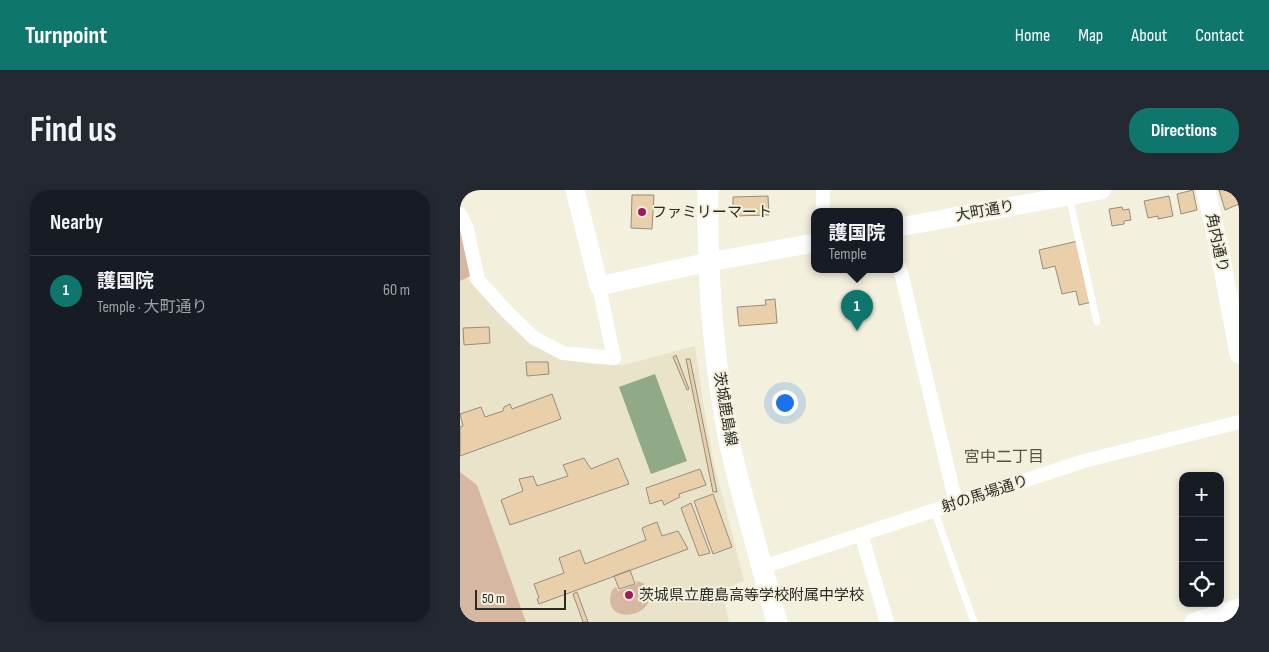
<!DOCTYPE html>
<html lang="en">
<head>
<meta charset="utf-8">
<style>
  body { margin:0; font-family:"Sofia Sans Condensed","Noto Sans JP",sans-serif; background:#242831; color:#f1f3f6 }
  .controls { position:absolute; right:15px; bottom:15px; display:grid; overflow:hidden; border-radius:10px; box-shadow:0 2px 8px #0003 }
  .controls button { width:45px; height:45px; display:grid; place-items:center; padding:0; border:0; border-bottom:1px solid #363941; background:#171b24; color:#f1f3f6; font:25px sans-serif }
  .scale { position:absolute; left:15px; bottom:12px; width:91px; box-sizing:border-box; padding-left:5px; border:2px solid #2c2a24; border-top:0; font-size:14px; line-height:18px; white-space:nowrap; color:#2c2a24; -webkit-text-stroke:4px #f3f0de; paint-order:stroke }
  .you { position:absolute; left:324px; top:212px; width:18px; height:18px; margin:-12px; border:4px solid #fff; border-radius:50%; background:#1a73e8; box-shadow:0 0 0 8px #1a73e833 }
  .badge { display:grid; place-items:center; width:32px; height:32px; border-radius:50%; background:#0f766e; color:#fff; font-size:16px; font-weight:700 }
  .pin { position:absolute; translate:-50% -41px; filter:drop-shadow(0 1px 2px #0008) }
  .pin::after { content:''; position:absolute; top:26px; width:18px; height:15px; background:inherit; clip-path:polygon(0 0,100% 0,50% 100%) }
  .popup { position:absolute; left:351px; top:18px; width:92px; height:65px; box-sizing:border-box; display:grid; place-content:center; border-radius:10px; background:#171b24; filter:drop-shadow(0 1px 4px #0005); font-size:16px; white-space:nowrap; color:#9ea1a6 }
  .popup b { font-size:19px; color:#f1f3f6 }
  .popup::after { content:''; position:absolute; left:50%; top:100%; margin-left:-10px; border:10px solid transparent; border-top-color:#171b24 }
  .list { margin:0; padding:0; list-style:none }
  h2 { display:flex; justify-content:space-between; align-items:center; height:65px; margin:0; padding:0 20px; font-size:21px }
  h2 small { font-size:16px; font-weight:400; color:#9ea1a6 }
  .list li { display:grid; grid-template-columns:32px 1fr auto; gap:15px; align-items:center; box-sizing:border-box; height:70px; padding:0 20px; border-top:1px solid #363941 }
  .list b { display:block; font-size:19px; white-space:nowrap }
  .list p { margin:0; font-size:16px; white-space:nowrap; color:#9ea1a6 }
  .list em { font-size:16px; font-style:normal; color:#9ea1a6 }
  .icon { flex:none; width:28px; height:28px; fill:none; stroke:currentColor; stroke-width:2; stroke-linecap:round; stroke-linejoin:round }
  .map { position:relative; flex:none; width:779px; height:432px; overflow:hidden; border-radius:20px }
  header { display:flex; align-items:center; gap:30px; box-sizing:border-box; height:70px; padding:0 25px; background:#0f766e; color:#fff }
  header strong { font-size:24px }
  nav { display:flex; gap:28px; margin-inline-start:auto; font-size:18px }
  .intro { display:flex; align-items:center; justify-content:space-between; box-sizing:border-box; height:120px; padding:0 30px }
  h1 { margin:0; font-size:35px }
  .button { padding:12px 22px; border-radius:20px; background:#0f766e; color:#fff; font-size:18px; font-weight:700 }
  main { display:flex; gap:30px; padding:0 30px }
  aside { flex:1; background:#171b24; border-radius:20px; box-shadow:0 2px 8px #0003 }
  .map>svg:first-child { display:block }
  .built { fill:#e9e3ca }
  .green { fill:#d6b7a2 }
  .water { fill:#90a986 }
  .building { fill:#e9cfaa; stroke:#978d7e }
  .lines { fill:none; stroke-linecap:round; stroke-linejoin:round }
  .path { stroke:#b7b4a6; stroke-width:2.5; stroke-dasharray:4 2.5; stroke-linecap:butt }
  .lane { stroke:#fff; stroke-width:7 }
  .street { stroke:#fff; stroke-width:14 }
  .secondary { stroke:#fff; stroke-width:19 }
  .primary { stroke:#fff; stroke-width:21 }
  .poi-dot { fill:#a5185d; stroke:#f3f0de; stroke-width:2 }
  .labels { text-anchor:middle; dominant-baseline:central; stroke-width:4; stroke-linejoin:round; paint-order:stroke }
  .street-label { font-size:15px; fill:#2c2a24; stroke:#f3f0de }
  .poi-label { font-size:15px; fill:#2c2a24; stroke:#f3f0de; text-anchor:start }
  .neighbourhood-label { font-size:16px; fill:#575445; stroke:#f3f0de }
</style>
</head>
<body>
<header>
<strong>Turnpoint</strong>
<nav><a>Home</a><a>Map</a><a>About</a><a>Contact</a></nav>
</header>
<div class="intro"><h1>Find us</h1><a class="button">Directions</a></div>
<main>
<aside>
<h2>Nearby<small></small></h2>
<ul class="list">
<li><span class="badge">1</span><div><b>護国院</b><p>Temple · 大町通り</p></div><em>60 m</em></li>
</ul>
</aside>
<div class="map">
<svg width="779" height="432" viewBox="0 0 779 432">
  <rect width="100%" height="100%" fill="#f3f0de"/>
  <path class="built" d="M7,88l59,62 31,17 33,7 33,1 72,-19 8,56 10,57 31,122 -22,9 7,32h-269v-341z"/>
  <path class="green" d="M0,34l11,52 -11,5z
    M0,282l17,13 49,137h-66z
    M176,391l7,2 6,8c0,3 0,8 -1,12 -7,16 -47,19 -36,-13l4,-3 2,4 19,-7z"/>
  <path class="water" d="M195,184l32,87 -36,13 -32,-87z"/>
  <path class="building" d="M733,0l4,20 -16,4 -4,-20z
    M759,0h15l5,14 -14,6z
    M172,5h22l-2,34 -21,-1z
    M308,6l1,19 -36,1v-19z
    M709,6l4,20 -15,3v-3l-10,2 -4,-17z
    M662,17l1,3 6,-1 2,11 -7,1v3l-12,2 -3,-17z
    M618,51l14,61 -13,3 -3,-14 -14,3 -7,-28 -12,3 -4,-19z
    M315,109l2,24 -38,3 -2,-19 29,-2 -1,-5z
    M29,137l1,16 -26,2 -1,-17z
    M216,165l13,34 -2,1 -14,-33z
    M226,169h4l27,133h-4z
    M66,172h22l1,12 -22,2z
    M92,204l9,25 -101,37v-29l3,-1 -3,-12 21,-7 4,10 18,-6 1,-4 6,-3 2,5z
    M124,268l7,11 27,-11 11,26 -119,41 -9,-25 22,-9 -4,-12 14,-3 4,10 31,-10 -5,-11z
    M240,279l6,16 -27,9 1,3 -16,8 -2,-5 -12,4 -4,-16z
    M253,304l19,53 -19,7 -19,-53z
    M231,313l19,50 -11,3 -18,-48z
    M197,332l5,14 16,-5 10,18 -149,55 -2,-5 2,-1 -5,-14 30,-11 -5,-15 21,-8 5,14 61,-24 -4,-12z
    M170,380l5,14 -16,5 -5,-13z
    M117,402l11,30h-5l-10,-28z"/>
  <g class="lines">
    <path class="path" d="M0,10l8,-10"/>
    <path class="lane" d="M609,6l28,126
      M474,320l40,112"/>
    <path class="street" d="M363,22v-22
      M0,24l7,15 11,51 30,33 26,25 29,15 51,5 -15,-72
      M440,78l56,235
      M401,344l26,88
      M302,377l322,-106 155,-39"/>
    <path class="secondary" d="M115,0l24,96 110,-24 105,-19
      M746,0l13,58 20,106
      M440,37l201,-37
      M734,432l45,-14"/>
    <path class="primary" d="M248,0c-1,78 4,157 18,234 5,30 13,59 21,88 10,37 20,73 30,110"/>
  </g>
  <g class="poi-dot">
    <circle cx="182" cy="22" r="5"/>
    <circle cx="169" cy="405" r="5"/>
  </g>
  <g class="labels">
    <g class="street-label">
      <text transform="translate(525 21) rotate(-10)">大町通り</text>
      <text transform="translate(757 53) rotate(78)">角内通り</text>
      <text transform="translate(265 219) rotate(80)">茨城鹿島線</text>
      <text transform="translate(525 304) rotate(-18)">射の馬場通り</text>
    </g>
    <g class="poi-label">
      <text x="192" y="22">ファミリーマート</text>
      <text x="179" y="405">茨城県立鹿島高等学校附属中学校</text>
    </g>
    <g class="neighbourhood-label">
      <text x="544" y="267">宮中二丁目</text>
    </g>
  </g>
</svg>
<div class="controls">
<button>+</button>
<button>−</button>
<button><svg class="icon" aria-label="locate" viewBox="0 0 24 24"><circle cx="12" cy="12" r="6"/><path d="M12 2v4M12 18v4M2 12h4M18 12h4"/></svg></button>
</div>
<div class="scale">50 m</div>
<div class="you"></div>
<div class="pin badge" style="left:397px;top:141px">1</div>
<div class="popup"><b>護国院</b>Temple</div>
</div>
</main>
</body>
</html>
